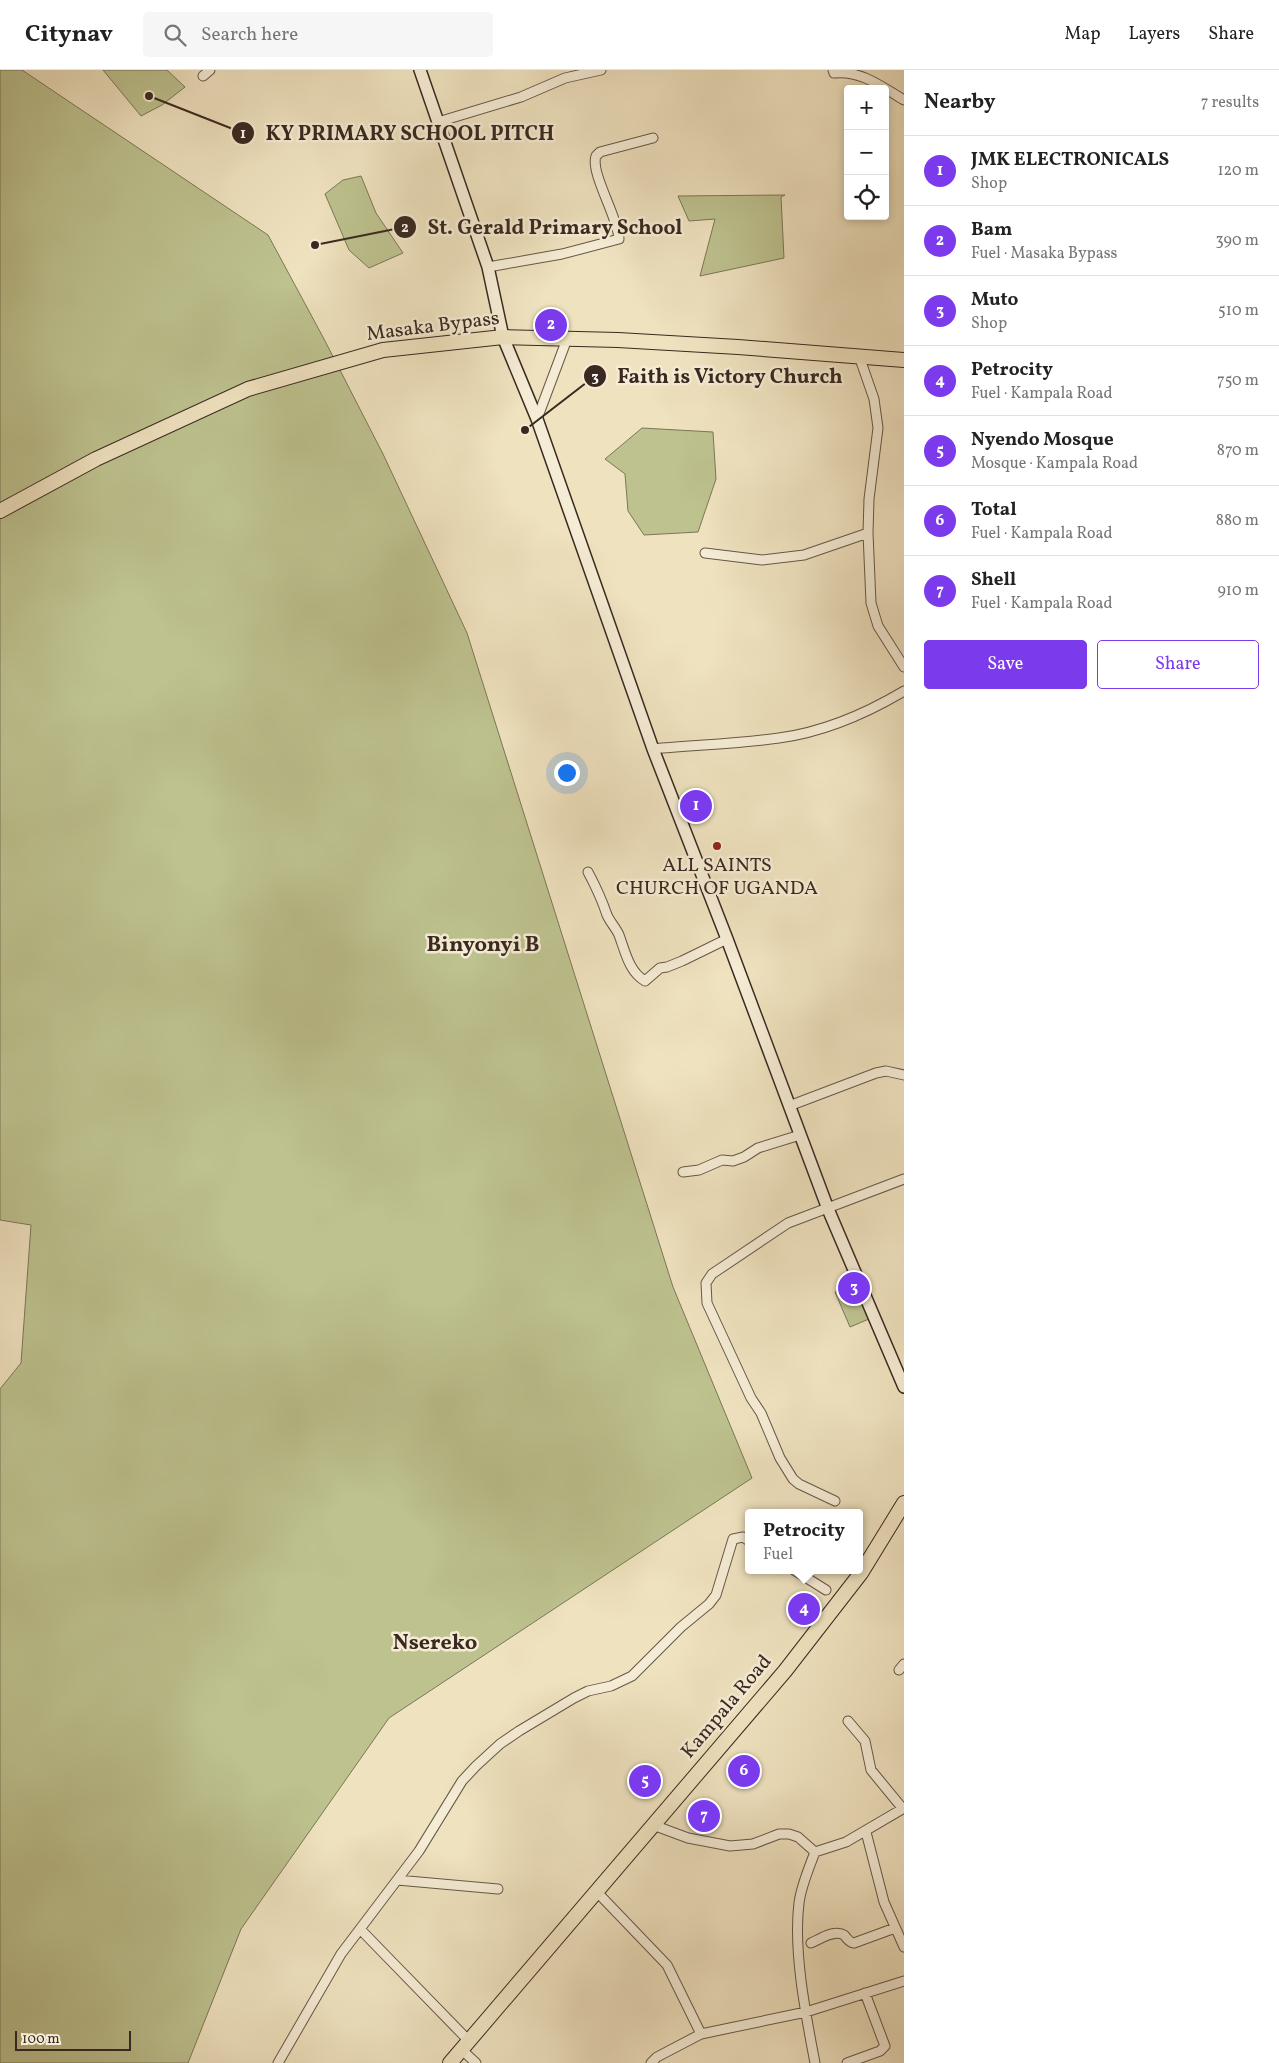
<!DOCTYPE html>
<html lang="en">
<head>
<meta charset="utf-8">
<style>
  body { margin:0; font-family:Vollkorn,serif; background:#f6f6f6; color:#222 }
  .controls { position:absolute; right:15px; top:15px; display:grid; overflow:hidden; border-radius:5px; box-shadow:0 2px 8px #0003 }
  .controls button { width:45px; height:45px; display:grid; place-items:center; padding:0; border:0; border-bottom:1px solid #e0e0e0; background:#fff; color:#222; font:25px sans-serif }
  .scale { position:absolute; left:15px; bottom:12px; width:116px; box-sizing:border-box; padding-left:5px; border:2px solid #3a2920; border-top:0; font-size:14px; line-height:18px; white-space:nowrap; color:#3a2920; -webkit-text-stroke:4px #f5ecd5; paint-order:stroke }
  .you { position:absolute; left:566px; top:702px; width:18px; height:18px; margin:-12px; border:4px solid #fff; border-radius:50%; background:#1a73e8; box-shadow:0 0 0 8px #1a73e833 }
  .badge { display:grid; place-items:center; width:32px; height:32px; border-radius:50%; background:#7c3aed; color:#fff; font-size:16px; font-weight:700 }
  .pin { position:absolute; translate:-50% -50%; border:2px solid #fff; box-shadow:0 1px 5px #0006 }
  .popup { position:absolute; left:745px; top:1439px; width:118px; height:65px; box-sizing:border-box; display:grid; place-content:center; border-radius:5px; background:#fff; filter:drop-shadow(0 1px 4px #0005); font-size:16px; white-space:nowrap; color:#767676 }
  .popup b { font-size:19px; color:#222 }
  .popup::after { content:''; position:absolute; left:50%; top:100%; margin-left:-10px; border:10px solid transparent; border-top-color:#fff }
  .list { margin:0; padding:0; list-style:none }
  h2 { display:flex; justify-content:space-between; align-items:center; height:65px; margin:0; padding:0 20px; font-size:21px }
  h2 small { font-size:16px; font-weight:400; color:#767676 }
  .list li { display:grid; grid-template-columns:32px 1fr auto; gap:15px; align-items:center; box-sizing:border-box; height:70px; padding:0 20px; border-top:1px solid #e0e0e0 }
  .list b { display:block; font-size:19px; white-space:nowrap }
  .list p { margin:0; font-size:16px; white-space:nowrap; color:#767676 }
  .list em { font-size:16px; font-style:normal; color:#767676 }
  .actions { display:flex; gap:10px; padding:15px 20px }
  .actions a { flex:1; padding:11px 0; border:1px solid #7c3aed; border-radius:5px; text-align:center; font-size:18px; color:#7c3aed }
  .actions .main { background:#7c3aed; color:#fff }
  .icon { flex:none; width:28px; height:28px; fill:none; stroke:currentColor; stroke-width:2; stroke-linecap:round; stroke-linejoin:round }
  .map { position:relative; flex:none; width:904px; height:1993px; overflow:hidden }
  header { display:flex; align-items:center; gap:30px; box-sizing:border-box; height:70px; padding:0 25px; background:#fff; border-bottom:1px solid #e0e0e0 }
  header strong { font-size:24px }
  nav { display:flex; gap:28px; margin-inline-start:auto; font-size:18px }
  .search { width:350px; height:45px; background:#f6f6f6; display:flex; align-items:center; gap:12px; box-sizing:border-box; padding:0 18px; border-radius:5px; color:#767676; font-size:19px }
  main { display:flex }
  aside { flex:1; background:#fff }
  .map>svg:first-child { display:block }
  .green { fill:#bdc28f; stroke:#7c7658 }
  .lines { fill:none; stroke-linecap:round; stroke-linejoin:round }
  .minor-casing { stroke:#675748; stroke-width:11 }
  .secondary-casing { stroke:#3a2920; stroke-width:14 }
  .primary-casing { stroke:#3a2920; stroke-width:16 }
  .trunk-casing { stroke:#3a2920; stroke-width:16 }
  .minor { stroke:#f5ecd5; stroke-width:9 }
  .secondary { stroke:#f5ecd5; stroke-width:11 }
  .primary { stroke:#efe2bf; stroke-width:14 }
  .trunk { stroke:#efe2bf; stroke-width:14 }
  .poi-dot { fill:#8f2418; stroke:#f5ecd5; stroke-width:2 }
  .labels { text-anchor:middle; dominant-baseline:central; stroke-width:5; stroke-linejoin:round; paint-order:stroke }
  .street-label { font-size:20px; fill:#3a2920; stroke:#f5ecd5 }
  .poi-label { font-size:20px; fill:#3a2920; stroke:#f5ecd5 }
  .quarter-label { font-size:22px; font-weight:bold; fill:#3a2920; stroke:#f5ecd5 }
  .leader { fill:none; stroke:#3a2920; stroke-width:2 }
  .callout-dot { fill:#3a2920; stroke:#f5ecd5; stroke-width:2 }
  .mark-label { font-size:15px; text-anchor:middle; font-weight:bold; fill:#fff }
  .callout-label { font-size:21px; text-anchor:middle; font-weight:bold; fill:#3a2920; stroke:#f5ecd5; stroke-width:5; stroke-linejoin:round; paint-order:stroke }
</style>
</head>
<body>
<header>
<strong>Citynav</strong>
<div class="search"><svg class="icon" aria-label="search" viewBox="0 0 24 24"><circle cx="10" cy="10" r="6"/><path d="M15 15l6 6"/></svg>Search here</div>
<nav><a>Map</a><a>Layers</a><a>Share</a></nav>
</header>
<main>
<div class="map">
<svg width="904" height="1993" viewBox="0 0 904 1993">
  <rect width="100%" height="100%" fill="#efe2bf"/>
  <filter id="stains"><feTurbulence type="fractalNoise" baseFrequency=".004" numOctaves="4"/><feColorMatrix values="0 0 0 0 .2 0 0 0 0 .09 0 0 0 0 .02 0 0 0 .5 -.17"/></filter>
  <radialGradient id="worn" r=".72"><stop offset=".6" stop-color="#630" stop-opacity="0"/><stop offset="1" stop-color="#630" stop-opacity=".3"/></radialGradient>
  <path class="green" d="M0,0h22l246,165 56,104 59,115 84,179 206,654 79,191 -363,240 -148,211 -53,134h-188v-674l21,-26 10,-138 -31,-5z
    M103,0h64l18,17 -23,18 -21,11z
    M361,106l15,37 27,40 -34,15 -20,-18 -24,-56 18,-14z
    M785,125l-4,2 3,61 -84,18 15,-57 -26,2 -11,-25z
    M642,358l71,4 3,47 -18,53 -54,3 -16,-24 -3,-37 -20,-15z
    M849,1216l3,8 5,-2 12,27 -19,8 -15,-35z"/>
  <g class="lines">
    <defs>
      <path id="minor" d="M833,0l1,3c27,-3 48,14 70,27
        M203,6l7,-6
        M438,52l83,-25 44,-19 36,-8
        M488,197l74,-13 57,-15c-1,-22 -29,-66 -23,-83l4,-4 53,-14
        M859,286l15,43 4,29 -9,71 -1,34 3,70 7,23 26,41
        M537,349l30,-80
        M705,483l57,7 42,-5 64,-22
        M653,679c42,-4 84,-5 126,-11 44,-6 88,-25 125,-47
        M588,802c8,15 14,28 19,43 3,7 9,13 12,20 6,16 10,37 26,46l15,-13 7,-1 15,-6 45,-22
        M789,1036l87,-33 10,-2 18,4
        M683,1102l16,-2 23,-10 11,1 11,-4 14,-9 42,-13
        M835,1431l-36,-17 -6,-5 -13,-21 -19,-45 -10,-15 -44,-95 -1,-20 6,-9 76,-51 116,-44
        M794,1500l32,20
        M899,1600l5,-6
        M848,1651l17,20 6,29 32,39
        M653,1755l35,13 42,8 23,-2 26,-10h10l9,3 17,15 31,-10 58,-34
        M866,1762l18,70 20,45
        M815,1782c-6,16 -14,34 -16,51 -6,48 7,113 16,160
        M397,1810l101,9
        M597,1822l70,73 34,69 105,-22 98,-31
        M360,1859l108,111
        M811,1873c9,-4 24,-14 33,-8 4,4 4,7 10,8l41,-15
        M461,1979l15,14
        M278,1993l63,-109 78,-103 43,-70 14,-15 24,-22 19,-13 55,-33 14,-7 23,-5 21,-10 49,-49 28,-23 7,-9 17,-56 10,-2 6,4
        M651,1993l6,-6 44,-23
        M847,1993l33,-12 5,-5 -20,-53"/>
      <path id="secondary" d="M420,0l68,197 15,70 34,82 116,330 74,190 101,270 76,178"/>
      <path id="primary" d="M450,1993l335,-392 76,-98 43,-70"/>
      <path id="trunk" d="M0,441l96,-52 152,-70 135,-39 120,-13 115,3 120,7 166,13"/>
    </defs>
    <use href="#minor" class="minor-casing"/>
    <use href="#secondary" class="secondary-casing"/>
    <use href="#primary" class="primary-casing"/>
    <use href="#trunk" class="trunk-casing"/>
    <use href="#minor" class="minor"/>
    <use href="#secondary" class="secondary"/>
    <use href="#primary" class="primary"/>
    <use href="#trunk" class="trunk"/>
  </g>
  <circle class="poi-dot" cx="717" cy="776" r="5"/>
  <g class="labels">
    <g class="street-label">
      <text transform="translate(433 257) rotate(-7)">Masaka Bypass</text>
      <text transform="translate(727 1637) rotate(-50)">Kampala Road</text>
    </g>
    <g class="poi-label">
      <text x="717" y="796">ALL SAINTS<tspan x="717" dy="23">CHURCH OF UGANDA</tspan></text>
    </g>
    <g class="quarter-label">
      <text x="483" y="875">Binyonyi B</text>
      <text x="435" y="1573">Nsereko</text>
    </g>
  </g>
  <path class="leader" d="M149 26L243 63M315 175L405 157M525 360L595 306"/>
  <g class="callout-dot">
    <circle cx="149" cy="26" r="5"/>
    <circle cx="315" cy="175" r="5"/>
    <circle cx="525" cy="360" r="5"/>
    <circle cx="243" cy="63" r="12"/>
    <circle cx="405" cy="157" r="12"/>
    <circle cx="595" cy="306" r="12"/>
  </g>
  <g class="mark-label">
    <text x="243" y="68">1</text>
    <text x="405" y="162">2</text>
    <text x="595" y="311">3</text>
  </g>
  <g class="callout-label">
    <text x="410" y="70">KY PRIMARY SCHOOL PITCH</text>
    <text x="555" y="164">St. Gerald Primary School</text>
    <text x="730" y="313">Faith is Victory Church</text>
  </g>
  <rect width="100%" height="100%" filter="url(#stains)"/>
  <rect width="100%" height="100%" fill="url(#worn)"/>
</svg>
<div class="controls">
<button>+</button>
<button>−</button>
<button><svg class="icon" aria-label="locate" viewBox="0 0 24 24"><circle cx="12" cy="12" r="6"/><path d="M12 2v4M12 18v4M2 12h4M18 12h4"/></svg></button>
</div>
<div class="scale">100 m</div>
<div class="you"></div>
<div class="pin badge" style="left:696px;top:736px">1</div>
<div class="pin badge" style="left:551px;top:255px">2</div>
<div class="pin badge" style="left:854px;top:1218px">3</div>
<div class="pin badge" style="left:804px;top:1539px">4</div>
<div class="popup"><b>Petrocity</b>Fuel</div>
<div class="pin badge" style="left:645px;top:1711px">5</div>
<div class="pin badge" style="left:744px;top:1701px">6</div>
<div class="pin badge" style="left:704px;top:1746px">7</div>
</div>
<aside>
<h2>Nearby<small>7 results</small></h2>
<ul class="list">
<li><span class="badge">1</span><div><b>JMK ELECTRONICALS</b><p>Shop</p></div><em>120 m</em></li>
<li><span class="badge">2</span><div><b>Bam</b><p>Fuel · Masaka Bypass</p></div><em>390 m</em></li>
<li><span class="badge">3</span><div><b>Muto</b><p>Shop</p></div><em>510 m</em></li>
<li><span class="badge">4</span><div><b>Petrocity</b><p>Fuel · Kampala Road</p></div><em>750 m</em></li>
<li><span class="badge">5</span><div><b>Nyendo Mosque</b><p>Mosque · Kampala Road</p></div><em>870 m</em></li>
<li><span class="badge">6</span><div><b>Total</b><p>Fuel · Kampala Road</p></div><em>880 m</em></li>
<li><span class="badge">7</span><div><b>Shell</b><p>Fuel · Kampala Road</p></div><em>910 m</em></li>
</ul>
<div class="actions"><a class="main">Save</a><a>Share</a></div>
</aside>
</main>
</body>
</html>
